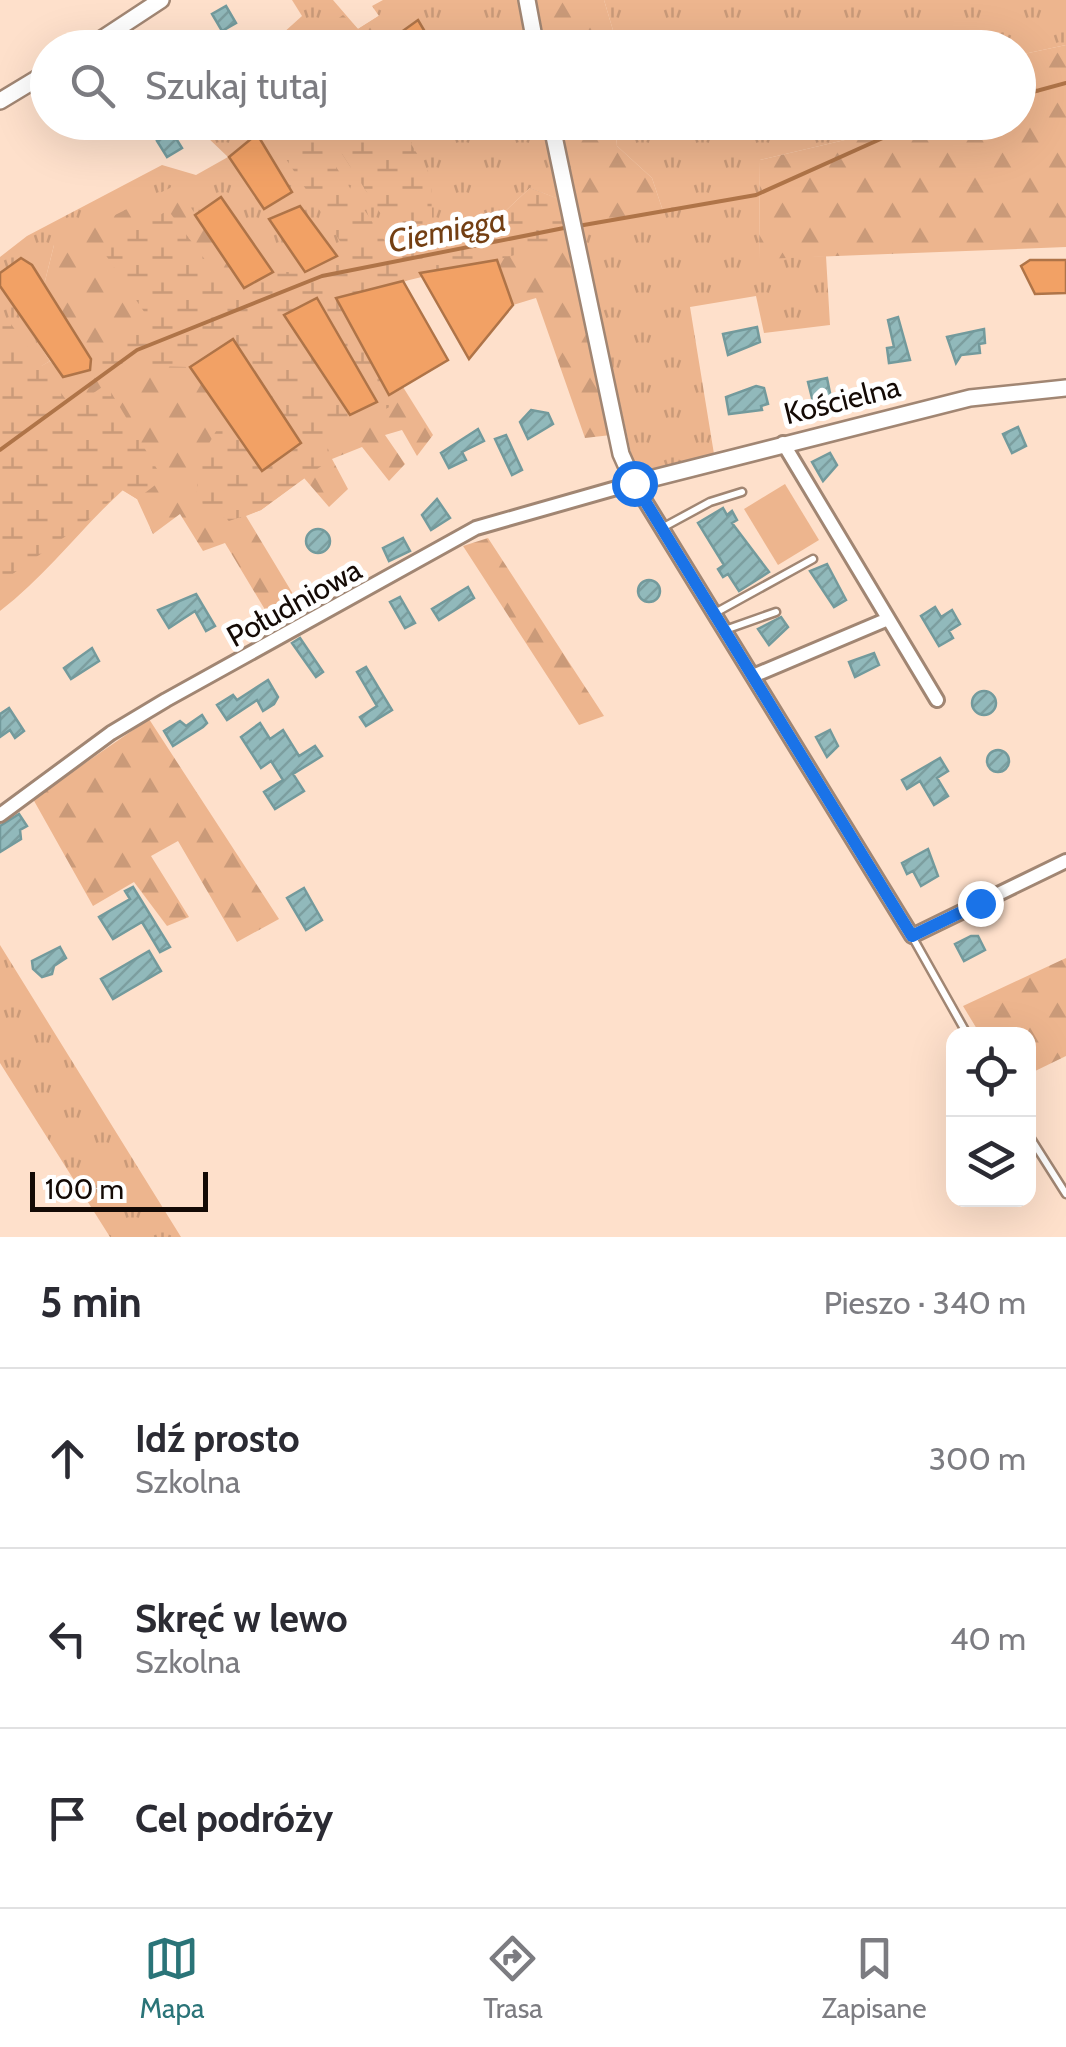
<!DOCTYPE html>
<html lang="pl">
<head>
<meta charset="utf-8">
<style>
  body { margin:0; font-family:Cabin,sans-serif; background:#f2f2f3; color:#2b2b33 }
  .controls { position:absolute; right:30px; bottom:30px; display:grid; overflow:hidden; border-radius:20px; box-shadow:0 10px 40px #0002 }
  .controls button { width:90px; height:90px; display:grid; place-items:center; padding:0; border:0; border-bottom:2px solid #e1e1e2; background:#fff; color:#2b2b33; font:50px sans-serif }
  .scale { position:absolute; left:30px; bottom:25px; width:178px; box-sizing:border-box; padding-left:10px; border:5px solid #140a05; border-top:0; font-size:28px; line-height:35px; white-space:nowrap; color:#140a05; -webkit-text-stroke:8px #fff; paint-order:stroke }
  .stop { position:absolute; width:30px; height:30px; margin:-22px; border:8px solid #1a73e8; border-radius:50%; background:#fff }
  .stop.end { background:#1a73e8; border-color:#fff; box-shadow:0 2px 10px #0008 }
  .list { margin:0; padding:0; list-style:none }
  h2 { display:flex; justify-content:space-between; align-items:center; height:130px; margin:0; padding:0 40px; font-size:42px }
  h2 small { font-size:32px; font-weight:400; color:#7c7c81 }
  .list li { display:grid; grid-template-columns:65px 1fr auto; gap:30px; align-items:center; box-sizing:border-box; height:180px; padding:0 40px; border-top:2px solid #e1e1e2 }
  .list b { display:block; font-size:38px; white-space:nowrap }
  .list p { margin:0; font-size:32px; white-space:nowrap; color:#7c7c81 }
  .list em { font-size:32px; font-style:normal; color:#7c7c81 }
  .icon { flex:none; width:55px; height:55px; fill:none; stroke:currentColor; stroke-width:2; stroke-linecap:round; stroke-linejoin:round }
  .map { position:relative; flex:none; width:1066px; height:1237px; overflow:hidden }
  .search { position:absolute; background:#fff; box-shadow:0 10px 40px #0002; left:30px; right:30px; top:30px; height:110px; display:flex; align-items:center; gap:25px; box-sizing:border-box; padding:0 35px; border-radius:55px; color:#7c7c81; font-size:38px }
  .sheet { height:670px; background:#fff }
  nav { display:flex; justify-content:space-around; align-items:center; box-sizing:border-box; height:140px; border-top:2px solid #e1e1e2; background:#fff; font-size:28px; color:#7c7c81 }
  nav a { display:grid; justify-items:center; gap:5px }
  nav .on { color:#2a7478 }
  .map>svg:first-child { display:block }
  .grass { fill:url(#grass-tufts) }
  .forest { fill:url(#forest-firs) }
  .wetland { fill:url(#wetland-marsh) }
  .pitch { fill:#edb58e }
  .water { fill:#f2a165; stroke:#af7448; stroke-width:2.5 }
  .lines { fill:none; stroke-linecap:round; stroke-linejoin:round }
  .stream { stroke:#af7448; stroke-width:4 }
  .building { fill:url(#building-hatch); stroke:#739a9c; stroke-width:2.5 }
  .service-casing { stroke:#a18673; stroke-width:11 }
  .minor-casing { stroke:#a18673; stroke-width:18 }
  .tertiary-casing { stroke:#a18673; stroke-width:20 }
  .service { stroke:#fff; stroke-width:6 }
  .minor { stroke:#fff; stroke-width:12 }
  .tertiary { stroke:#fff; stroke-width:15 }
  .route { stroke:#1a73e8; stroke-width:12 }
  .labels { text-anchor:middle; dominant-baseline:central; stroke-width:10; stroke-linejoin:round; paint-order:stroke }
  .street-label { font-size:30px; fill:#140a05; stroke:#fff }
  .water-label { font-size:32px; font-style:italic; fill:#733f13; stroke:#fff }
</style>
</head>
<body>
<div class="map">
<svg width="1066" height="1237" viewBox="0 0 1066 1237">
  <defs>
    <pattern id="grass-tufts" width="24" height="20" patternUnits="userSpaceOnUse" patternTransform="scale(2.5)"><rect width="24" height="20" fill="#edb58e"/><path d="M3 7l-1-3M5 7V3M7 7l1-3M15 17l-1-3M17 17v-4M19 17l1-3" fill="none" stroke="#ca9a79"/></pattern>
    <pattern id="forest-firs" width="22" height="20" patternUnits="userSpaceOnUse" patternTransform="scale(2.5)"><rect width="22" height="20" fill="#edb58e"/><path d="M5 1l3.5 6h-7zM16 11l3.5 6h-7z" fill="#ca9a79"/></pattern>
    <pattern id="wetland-marsh" width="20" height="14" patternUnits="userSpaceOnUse" patternTransform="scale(2.5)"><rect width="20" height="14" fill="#edb58e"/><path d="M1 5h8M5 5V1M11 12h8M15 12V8" fill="none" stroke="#ca9a79"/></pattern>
    <pattern id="building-hatch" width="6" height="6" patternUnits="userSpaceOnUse" patternTransform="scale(2.5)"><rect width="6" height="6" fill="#91b9bb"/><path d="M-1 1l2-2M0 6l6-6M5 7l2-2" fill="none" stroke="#7c9e9f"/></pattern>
  </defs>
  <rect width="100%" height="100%" fill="#fee0cb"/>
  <path class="grass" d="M292,0h41l25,29 21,-13 -7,-10 11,-6h138l9,47 -255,1 -3,-5 30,-27z
    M604,0h462v45l-47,10 -1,-7 -400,-1z
    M224,123h321l16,77 -31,-12 -31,29 -67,7 -127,48h-32l-219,-27 -10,40 -12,-20 -11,-6 -21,14v-16l27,-21 135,-71 34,10 32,-18 -22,-21z
    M615,123h265l-14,12 -106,25 -1,98 67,-2 4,69 -66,8 -8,-37 -66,11 24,147 -68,20 -11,-3 -55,-247 83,-13 -11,-33 -35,-32z
    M0,286l50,75 -50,30z
    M0,945l181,292h-71l-110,-174z"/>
  <path class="forest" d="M533,0h71l14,47h-76z
    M343,15l15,14 22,-14 17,20 21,-15 16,27h-89l-15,-23z
    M1066,45v202l-307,12 1,-99 106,-25 14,-12 138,-1 1,-67z
    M322,123h99l-10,21 20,32 1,47 94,12 4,-47 31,12 50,235 -26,3 -49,-140 -23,7 -16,-45 -77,13 -16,9 44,78 -45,27 30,48 -16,21 -15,-26 -17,5 20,29 -16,17 -27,-34 -30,12 16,30 -19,18 -25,-29 -43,32 -15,6 47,78 -26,19 -42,-70 -22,8 -23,-37 -27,20 -16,-35 -14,-9c-43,39 -76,85 -123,121v-228l6,3 44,-25 13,16 28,-18 -47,-74 10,-40 122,-60 68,103 29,-16h32l89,-38z
    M557,123h58l2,23 35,32 11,33 -83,13z
    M488,538l116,178 -25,9 -116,-179z
    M149,719l130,200 -42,23 -59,-101 -27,15 38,61 -22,9 -33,-44 -41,24 -60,-107z
    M1066,958v98l-37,18 -1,-40h-48l-17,-28z"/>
  <path class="wetland" d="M275,123h32l78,118 9,-7 -72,-111h99l-10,21 20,32 1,47 67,-6 31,-29 31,12 8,46c-35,-1 -45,8 -77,15 -52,11 -103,24 -155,37l59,106 -71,34 6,21 -70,51 -32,11 -34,-22 7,-43 22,-39 38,54 -30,-132 -42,28 -45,-1 -39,18 57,95 -26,20 -15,-9 -28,26 -94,67v-192l6,-5 -6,-8v-69l72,99 33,-23 -15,-15 1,-11 62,-34 -50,-74 65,-41 64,86 41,-24h32l42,-20 -80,-122z"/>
  <path class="pitch" d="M785,484l34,56 -41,25 -34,-56z"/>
  <path class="water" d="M418,20l16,27h-45l-3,-4z
    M257,134l35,58 -28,17 -35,-52z
    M221,197l52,75 -29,16 -49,-73z
    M300,206l37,50 -32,16 -36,-53z
    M21,258l11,7 59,94 -1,11 -27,7 -63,-91v-13z
    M497,260l16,45 -44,54 -49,-86z
    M1030,260h36v33l-31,1 -14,-28z
    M403,281l45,79 -59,35 -53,-97z
    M317,298l60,104 -27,13 -66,-100z
    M233,339l68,104 -39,28 -72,-104z"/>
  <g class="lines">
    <path class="stream" d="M1018,96l48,-13
      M578,226l178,-31 129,-58 48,-15
      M0,450l137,-100 185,-74 247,-49"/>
  </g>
  <path class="building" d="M226,6l10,17 -14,8 -10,-17z
    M172,132l10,16 -15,9 -10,-16z
    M898,317l12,43 -21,3 -2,-15 7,-1 -6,-27z
    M757,327l3,15 -32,13 -5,-21z
    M984,329l1,14 -6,1 1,9 -19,2 -5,8 -9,-26z
    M827,378l4,20 -18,4 -5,-20z
    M756,386l8,2 4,16 -7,2 1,4 -33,4 -3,-17z
    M531,410l17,3 5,11 -25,15 -8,-17z
    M1018,427l8,19 -14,7 -9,-19z
    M478,429l6,12 -22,11 4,8 -17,8 -8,-15z
    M506,435l16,35 -10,5 -17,-36z
    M830,453l7,12 -14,16 -11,-19z
    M437,499l13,19 -19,12 -9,-15z
    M723,508l4,7 5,-4 5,9 -5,3 37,49 -30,19 -11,-17 -5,3 -5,-8 6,-4 -26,-42z
    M306 541a12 12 0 1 1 24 0a12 12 0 1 1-24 0Z
    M403,538l7,13 -21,10 -6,-13z
    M827,564l19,36 -12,7 -24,-36z
    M638 591a11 11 0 1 1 22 0a11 11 0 1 1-22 0Z
    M468,587l6,11 -35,22 -7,-11z
    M196,594l19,32 -9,5 -11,-20 -26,17 -11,-18z
    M400,597l15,26 -10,5 -15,-26z
    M935,607l6,10 11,-7 8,14 -11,7 4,7 -14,8 -18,-30z
    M781,617l7,10 -19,18 -11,-16z
    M300,638l23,34 -7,5 -24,-34z
    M92,648l7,13 -28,18 -7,-11z
    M874,653l5,12 -24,12 -6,-15z
    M366,667l26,43 -26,16 -6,-9 17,-11 -20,-34z
    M268,680l10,17 -4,7 -11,7 -6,-11 -30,20 -10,-15 16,-10 4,5z
    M972 703a12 12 0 1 1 24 0a12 12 0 1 1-24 0Z
    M9,708l15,23 -9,7 -5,-8 -10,7v-23z
    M202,715l5,8 -4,4 -30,19 -9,-15 16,-10 6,5z
    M260,723l10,16 13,-9 16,26 16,-10 7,10 -29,18 11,17 -29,18 -11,-17 19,-12 -12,-19 -10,7 -20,-31z
    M830,730l8,16 -11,11 -11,-20z
    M987 761a11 11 0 1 1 22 0a11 11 0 1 1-22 0Z
    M940,758l8,13 -11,7 11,18 -14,9 -14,-24 -13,8 -5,-9z
    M19,814l8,12 -7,4 1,9 -21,13v-26z
    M928,849l10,27 -17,10 -8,-15 -6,3 -5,-11z
    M133,887l37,60 -10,5 -18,-30 -29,17 -14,-22 31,-18 -5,-8z
    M304,888l18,32 -16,10 -19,-32z
    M971,936h7l7,14 -21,11 -9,-17z
    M60,947l6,11 -12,8 -2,8 -10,3 -9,-8 -1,-8z
    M149,951l12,20 -48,28 -12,-20z"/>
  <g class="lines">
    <defs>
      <path id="service" d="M662,528l48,-26 32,-10
        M715,613l98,-54
        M725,630l51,-18
        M913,938l54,96
        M1028,1134l38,60"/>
      <path id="minor" d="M783,443l154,257
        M753,676l135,-57
        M0,815l111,-82 55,-33 310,-172 158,-45 278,453 154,-75"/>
      <path id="tertiary" d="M527,0l9,48
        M88,48l73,-48
        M0,101l48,-29
        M551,122l70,332 13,29 336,-85 96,-10"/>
    </defs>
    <use href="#service" class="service-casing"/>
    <use href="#minor" class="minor-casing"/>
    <use href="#tertiary" class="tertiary-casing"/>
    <use href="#service" class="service"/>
    <use href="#minor" class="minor"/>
    <use href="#tertiary" class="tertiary"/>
  </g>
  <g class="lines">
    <path class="route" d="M634,483l278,453 68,-33"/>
  </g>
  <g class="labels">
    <g class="street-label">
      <text transform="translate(842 400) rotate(-14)">Kościelna</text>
      <text transform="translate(294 603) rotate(-29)">Południowa</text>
    </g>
    <g class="water-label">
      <text transform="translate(447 230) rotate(-11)">Ciemięga</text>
    </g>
  </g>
</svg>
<div class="controls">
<button><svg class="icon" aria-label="locate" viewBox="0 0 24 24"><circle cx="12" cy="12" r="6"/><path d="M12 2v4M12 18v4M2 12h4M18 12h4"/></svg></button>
<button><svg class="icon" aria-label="layers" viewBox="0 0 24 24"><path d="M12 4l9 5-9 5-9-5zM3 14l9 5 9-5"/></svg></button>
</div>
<div class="scale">100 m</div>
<div class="stop" style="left:634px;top:483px"></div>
<div class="stop end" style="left:980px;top:903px"></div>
<div class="search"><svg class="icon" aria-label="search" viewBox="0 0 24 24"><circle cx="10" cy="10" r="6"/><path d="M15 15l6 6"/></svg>Szukaj tutaj</div>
</div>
<section class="sheet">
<h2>5 min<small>Pieszo · 340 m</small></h2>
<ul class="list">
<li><svg class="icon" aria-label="ahead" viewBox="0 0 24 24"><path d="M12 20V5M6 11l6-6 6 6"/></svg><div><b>Idź prosto</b><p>Szkolna</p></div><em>300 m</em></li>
<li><svg class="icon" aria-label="left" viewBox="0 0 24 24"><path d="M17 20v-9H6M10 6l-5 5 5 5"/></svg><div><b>Skręć w lewo</b><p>Szkolna</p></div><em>40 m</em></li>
<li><svg class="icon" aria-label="arrive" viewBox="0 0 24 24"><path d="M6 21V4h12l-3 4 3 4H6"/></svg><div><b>Cel podróży</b></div></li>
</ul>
</section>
<nav>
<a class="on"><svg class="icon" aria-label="map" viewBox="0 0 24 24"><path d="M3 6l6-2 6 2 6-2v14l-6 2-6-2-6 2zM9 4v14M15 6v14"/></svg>Mapa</a>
<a><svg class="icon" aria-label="directions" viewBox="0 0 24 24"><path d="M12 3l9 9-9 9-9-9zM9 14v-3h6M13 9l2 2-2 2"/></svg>Trasa</a>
<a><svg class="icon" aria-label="saved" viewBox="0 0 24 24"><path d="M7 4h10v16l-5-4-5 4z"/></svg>Zapisane</a>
</nav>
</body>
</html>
